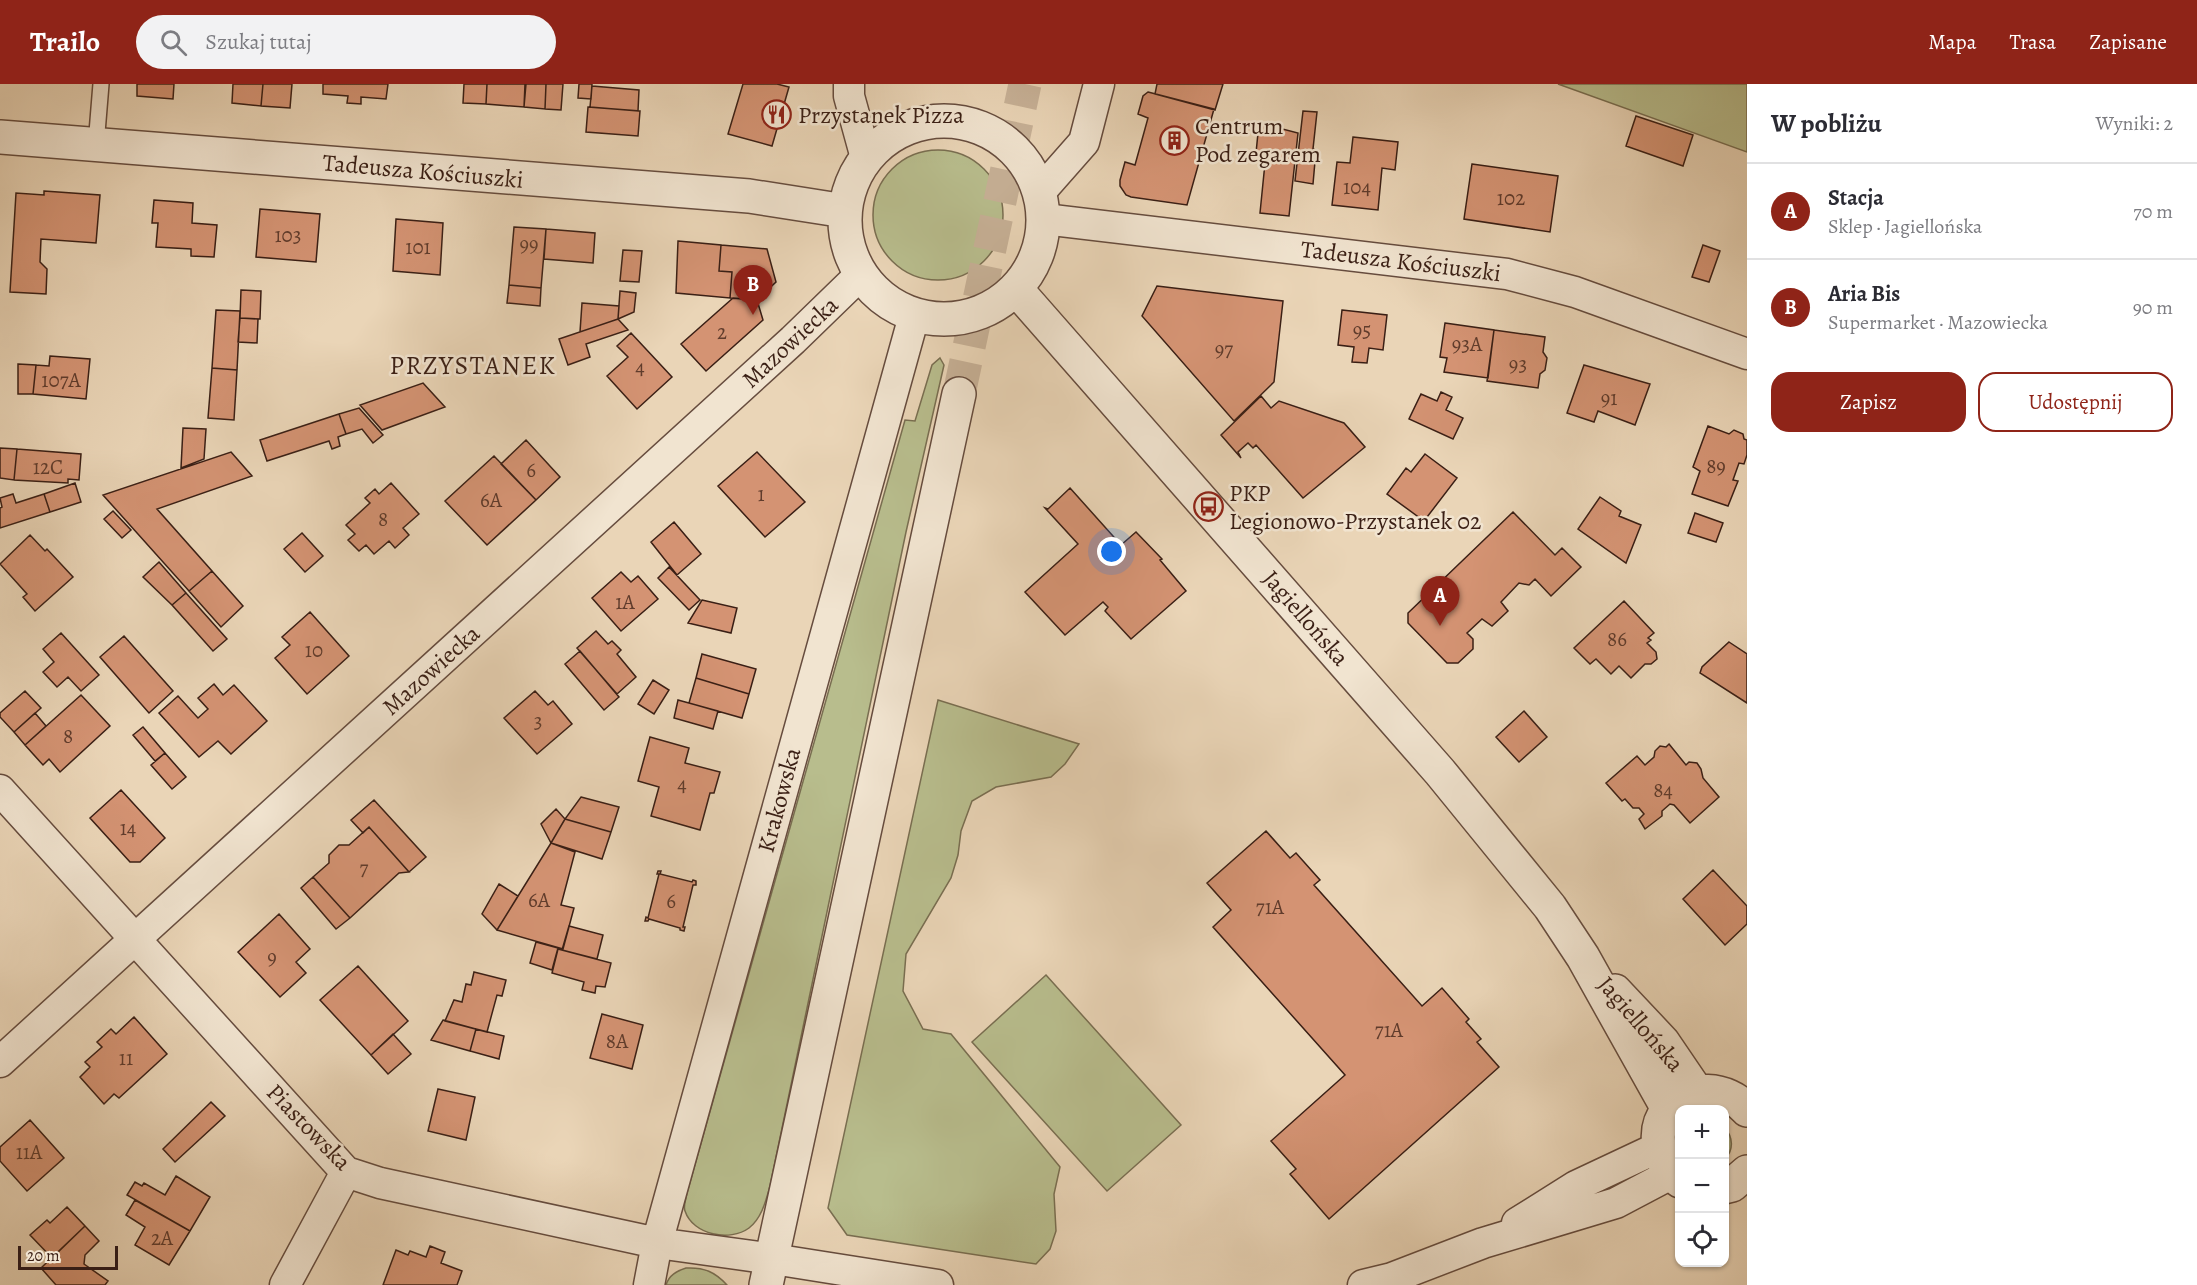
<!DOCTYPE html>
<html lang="pl">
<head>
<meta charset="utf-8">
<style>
  body { margin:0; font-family:Alegreya,serif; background:#f2f2f3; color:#2b2b33 }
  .controls { position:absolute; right:18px; bottom:18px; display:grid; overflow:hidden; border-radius:12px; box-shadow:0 2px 4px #0004 }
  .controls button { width:54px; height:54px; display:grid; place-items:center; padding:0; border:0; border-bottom:2px solid #e1e1e2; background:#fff; color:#2b2b33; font:30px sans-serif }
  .scale { position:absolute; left:18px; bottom:15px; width:100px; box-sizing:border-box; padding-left:6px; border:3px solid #3a1f15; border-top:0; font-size:16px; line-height:21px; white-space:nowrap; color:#3a1f15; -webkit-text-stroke:4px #f1e4d0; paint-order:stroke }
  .you { position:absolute; left:1112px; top:468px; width:21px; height:21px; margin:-15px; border:4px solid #fff; border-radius:50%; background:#1a73e8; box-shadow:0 0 0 9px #1a73e833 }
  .badge { display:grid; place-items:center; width:39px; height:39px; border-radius:50%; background:#8f2418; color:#fff; font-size:20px; font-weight:700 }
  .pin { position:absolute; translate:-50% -50px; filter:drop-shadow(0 2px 3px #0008) }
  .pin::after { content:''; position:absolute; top:32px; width:21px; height:18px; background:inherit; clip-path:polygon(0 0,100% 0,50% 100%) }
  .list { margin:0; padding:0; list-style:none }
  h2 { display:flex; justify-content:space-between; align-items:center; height:78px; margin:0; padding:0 24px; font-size:26px }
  h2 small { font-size:20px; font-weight:400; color:#7c7c81 }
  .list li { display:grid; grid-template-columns:39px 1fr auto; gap:18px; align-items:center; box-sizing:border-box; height:96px; padding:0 24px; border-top:2px solid #e1e1e2 }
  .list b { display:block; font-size:22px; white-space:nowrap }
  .list p { margin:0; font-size:20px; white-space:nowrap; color:#7c7c81 }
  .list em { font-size:20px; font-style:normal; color:#7c7c81 }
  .actions { display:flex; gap:12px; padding:18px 24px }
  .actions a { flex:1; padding:14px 0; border:2px solid #8f2418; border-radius:18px; text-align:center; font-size:21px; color:#8f2418 }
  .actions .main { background:#8f2418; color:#fff }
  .icon { flex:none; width:33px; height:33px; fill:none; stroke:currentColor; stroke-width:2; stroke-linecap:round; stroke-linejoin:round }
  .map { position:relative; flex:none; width:1747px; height:1201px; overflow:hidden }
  header { display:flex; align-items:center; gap:36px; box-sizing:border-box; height:84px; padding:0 30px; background:#8f2418; color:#fff }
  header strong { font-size:28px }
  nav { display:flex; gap:33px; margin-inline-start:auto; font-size:21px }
  .search { width:420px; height:54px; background:#f2f2f3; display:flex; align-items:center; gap:15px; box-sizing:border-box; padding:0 21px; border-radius:33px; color:#7c7c81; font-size:22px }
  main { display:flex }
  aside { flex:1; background:#fff }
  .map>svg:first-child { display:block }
  .green { fill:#b8bd8d; stroke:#796e51; stroke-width:1.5 }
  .building { fill:#d49373; stroke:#3a1f15; stroke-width:1.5 }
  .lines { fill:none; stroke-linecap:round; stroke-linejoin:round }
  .tertiary-tunnel { stroke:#c7b197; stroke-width:33; stroke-dasharray:33 16; stroke-linecap:butt }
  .service-casing { stroke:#664c3e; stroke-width:18 }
  .minor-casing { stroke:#664c3e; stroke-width:33 }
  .tertiary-casing { stroke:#664c3e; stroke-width:36 }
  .service { stroke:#f1e4d0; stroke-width:15 }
  .minor { stroke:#f1e4d0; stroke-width:30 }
  .tertiary { stroke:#f1e4d0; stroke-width:33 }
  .labels { text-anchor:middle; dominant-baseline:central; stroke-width:5; stroke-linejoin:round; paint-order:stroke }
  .number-label { font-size:21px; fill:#603c2c }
  .poi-label { font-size:24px; fill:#3a1f15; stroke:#f1e4d0; text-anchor:start }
  .street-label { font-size:24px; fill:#3a1f15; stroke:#f1e4d0 }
  .neighbourhood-label { font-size:26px; letter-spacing:1.5px; fill:#3a1f15; stroke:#f1e4d0 }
</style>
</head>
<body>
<header>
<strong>Trailo</strong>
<div class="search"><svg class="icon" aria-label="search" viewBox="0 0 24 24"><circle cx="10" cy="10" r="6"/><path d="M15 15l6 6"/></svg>Szukaj tutaj</div>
<nav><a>Mapa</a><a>Trasa</a><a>Zapisane</a></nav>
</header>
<main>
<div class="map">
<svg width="1747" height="1201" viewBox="0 0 1747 1201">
  <rect width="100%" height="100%" fill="#ead5b7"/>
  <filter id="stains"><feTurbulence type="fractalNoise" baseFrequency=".00333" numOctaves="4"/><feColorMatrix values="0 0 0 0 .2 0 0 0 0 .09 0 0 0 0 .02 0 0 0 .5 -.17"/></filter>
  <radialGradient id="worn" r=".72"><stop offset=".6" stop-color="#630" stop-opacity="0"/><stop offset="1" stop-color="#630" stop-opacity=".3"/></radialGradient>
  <path class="green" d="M1558,0h189v68z
    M873 131a65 65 0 1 1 130 0a65 65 0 1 1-130 0Z
    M940,274l4,7 -38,167 -136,654c-4,14 -8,32 -21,42 -19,14 -56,7 -64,-17 -2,-5 1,-12 2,-18l218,-773 10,1 17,-56z
    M938,616l141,44 -14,20 -14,13 -55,10 -24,14 -11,30 -3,24 -7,23 -45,76 -3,37 20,38 28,5 109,133 -6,27 2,37 -6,18 -14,15 -189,-29 -19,-27z
    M1046,891l135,150 -74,66 -135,-149z
    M1725,1044c8,9 9,22 0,31z
    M686,1184c18,-1 29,4 41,17h-61c3,-10 11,-14 20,-17z"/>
  <path class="building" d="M137,0h37l-1,15 -36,-3z
    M233,0h30l-2,22 -29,-3z
    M263,0h29l-2,24 -29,-2z
    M323,0h65l-2,15 -25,-2v7l-14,-1 1,-7 -25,-2z
    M464,0h23l-1,20 -23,-1z
    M487,0h39l-2,23 -38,-3z
    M525,0h21l-1,25 -21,-2z
    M546,0h17l-2,26 -16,-1z
    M579,0h13l-1,15 -13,-1z
    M743,0h34l12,3 -17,59 -44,-12z
    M1157,0h66l-8,26 -60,-16z
    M592,2l47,4 -1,21 -48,-4z
    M1148,8l66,17 -27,96 -56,-8 -5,-2 -6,-9v-6l5,-18 10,3 13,-47 -10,-4 5,-18z
    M588,23l52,4 -2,25 -52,-4z
    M1303,27l14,1 -4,37 3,1 -3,34 -18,-3z
    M1636,32l57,19 -10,31 -57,-20z
    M1259,39l39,10 -9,83 -29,-3 6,-60h-10z
    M1353,53l45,5 -3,28 -13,-2 -4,42 -46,-5 5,-43 13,1z
    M1472,80l86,12 -8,56 -86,-13z
    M44,107l56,4 -4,48 -55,-4 -1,23 7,7 -1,25 -36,-2 6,-99 28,2z
    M154,116l39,3 -1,20 25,2 -3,32 -23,-1v-7l-35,-2 2,-24h-6z
    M260,125l60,5 -4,48 -60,-5z
    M396,135l47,4 -3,52 -47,-4z
    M514,143l32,2 -5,59 -32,-3z
    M546,145l49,4 -2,30 -49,-4z
    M678,157l43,4 -2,26 13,1 -2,26 -54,-5z
    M721,161l46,4 9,33 -19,18 -27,-2 2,-26 -13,-1z
    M1703,161l17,6 -11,31 -17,-5z
    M623,166l19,1 -3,31 -19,-1z
    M509,201l32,3 -1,18 -33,-3z
    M1157,202l126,15 -9,81 -40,39 -92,-105z
    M241,206l20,1 -1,28 -20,-1z
    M620,207l16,2 -2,19 -16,7z
    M733,214l24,2 6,20 -57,51 -25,-27z
    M582,219l37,3 -1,13 -38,13z
    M216,226l24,1 -3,59 -25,-2z
    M1342,226l45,5 -4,35 -14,-2 -2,15 -15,-1 2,-15 -16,-2z
    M240,234l18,1 -1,24 -19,-1z
    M618,235l10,11 -42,14 4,13 -22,8 -9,-26z
    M1445,239l49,7 -6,48 -44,-6 3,-14 -7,-1z
    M1494,246l51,7 -2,15 4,6 -2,12 -5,4 -2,14 -51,-7z
    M631,249l41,44 -35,32 -30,-33 21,-19 -11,-11z
    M50,272l40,3 -4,40 -53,-5 3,-29 13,1z
    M18,280l18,1 -3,29h-15z
    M1584,281l66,19 -15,41 -37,-14 -4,11 -27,-9z
    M212,284l25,2 -3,50 -26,-2z
    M423,299l22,24 -63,23 -22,-25z
    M1441,308l11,5 -6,13 17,8 -10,21 -44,-20 12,-25 16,7z
    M1261,312l10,12 8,-7 65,22 21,24 -62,51 -47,-53 -3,3 -5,-5 -10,9 3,6 -20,-23z
    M359,324l24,27 -10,8 -11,-14 -16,5 -7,-20z
    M339,330l7,20 -8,3 2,9 -8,3 -3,-8 -62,20 -7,-21z
    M1708,342l21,8 5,-4 9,4 1,5 3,1v15l-3,9 -5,-1 -6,17 5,1 -10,25 -36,-12 8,-23 -7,-4z
    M183,344l23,1 -2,30 -23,9z
    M526,356l34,37 -24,23 -35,-36z
    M0,364l17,1 -3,31 -14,-2z
    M17,365l64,5 -2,26 -11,-1v4l-54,-3z
    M231,368l21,24 -95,33 55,62 -23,20 -86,-96z
    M757,368l48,50 -40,35 -47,-51z
    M1425,370l32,24 -33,43 -37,-27 19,-26 5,4z
    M494,372l42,44 -49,45 -42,-44z
    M75,399l6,19 -31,10 -6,-18z
    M391,399l28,31 -16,14 6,7 -14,13 -6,-7 -15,13 -8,-9 -7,6 -11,-11 7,-6 -9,-9 24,-22 -5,-5 10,-9 4,5z
    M1070,404l51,57 15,-13 26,27 -2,1 26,31 -55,48 -26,-28 3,-4 -5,-5 -38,33 -40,-43 53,-48 -33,-36 3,1z
    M13,410l3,9 28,-9 6,18 -50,16v-20l2,-1 -2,-9z
    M1600,413l21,14 -2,5 22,9 -15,38 -48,-34z
    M113,427l18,19 -9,8 -18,-19z
    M1513,428l42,43 7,-7 19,19 -30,29 -16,-17 -6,6 -10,-2 -18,19 7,9 -16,15 -10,-7 -15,14 6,6v10l-15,14h-11l-39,-40v-10z
    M1695,429l28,10 -7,19 -28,-9z
    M674,438l27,32 -24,21 -26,-33z
    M302,449l21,23 -18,16 -21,-23z
    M30,451l15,16 2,-2 26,28 -38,34 -12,-14 4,-3 -27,-30z
    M159,478l27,31 -14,12 -29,-28z
    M669,483l31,33 -11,10 -31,-32z
    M212,487l31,35 -22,21 -32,-36z
    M621,488l10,10 7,-6 20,23 -37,32 -29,-33z
    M186,509l41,46 -14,12 -41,-46z
    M702,516l35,8 -6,25 -43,-10z
    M1624,517l30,32 -6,5 3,2 -4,3 9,9 1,7 -6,5h-6l-14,14 -12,-12 -8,8 -15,-15 -6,5 -16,-16z
    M310,528l39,44 -42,38 -32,-36 15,-13 -8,-8z
    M596,547l12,13 4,-3 9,9 -4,4 19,23 -19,17 -40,-46z
    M61,549l38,42 -18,16 -13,-14 -11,10 -14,-15 11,-10 -11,-13z
    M124,552l49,55 -24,22 -49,-56z
    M1729,558l18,12v49l-47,-30 2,-6z
    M580,567l39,46 -15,13 -39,-46z
    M702,570l54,15 -7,25 -53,-16z
    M696,594l53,16 -7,24 -53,-15z
    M653,596l16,10 -15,24 -16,-10z
    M214,600l9,11 11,-10 33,36 -36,33 -13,-13 -19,16 -40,-44 19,-17 20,22 10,-9 -10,-11z
    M25,607l16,17 -27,24 -14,-15v-4z
    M535,607l13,14 5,-4 19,23 -35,30 -33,-36z
    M81,611l29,31 -50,46 -11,-13 -6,6 -18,-20z
    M678,616l40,11 -5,18 -39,-11z
    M1524,627l23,26 -28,25 -23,-25z
    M35,629l11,13 -21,19 -11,-13z
    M143,643l22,26 -10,8 -22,-26z
    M650,653l39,11 -4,15 35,9 -6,21h-4l-10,37 -49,-14 8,-29 -21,-6z
    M1669,660l17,21 3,-3 8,1 4,6 2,9 16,19 -29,26 -16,-18 -4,-1 -8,7v5l-17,13 -6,-10 5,-5 -5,-6h-6l-8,-9 -3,2 -16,-18 31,-27 8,9 9,-8 1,-6 5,-5 6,1z
    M165,669l21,24 -14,12 -21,-24z
    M121,706l44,48 -25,24h-10l-40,-44z
    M581,713l38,10 -8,25 -46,-13z
    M374,716l52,57 -17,15 -40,-45 -6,6 -12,-13z
    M556,725l9,10 -14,24 -10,-19z
    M565,735l46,13 -9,27 -51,-16z
    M369,743l40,45 -10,1 -49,45 -37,-41 16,-14v-8l10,-10h10z
    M1266,747l24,27 6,-5 24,27 -6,5 108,121 20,-18 27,31 -3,3 15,17 -4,3 22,25 -170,152 -39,-45 6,-5 -25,-28 74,-66 -132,-148 18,-17 -24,-27z
    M551,759l24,9 -14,53 13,3 -11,41 -66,-19z
    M1713,786l34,36v18l-22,21 -42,-46z
    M658,787h3l-1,3 32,8 1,-2 3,1v4h-3l-10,42h2l-1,4 -4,-1v-2l-31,-9 -1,2h-3l1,-4 2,1 11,-44h-2z
    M313,793l37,41 -14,11 -35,-41z
    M499,800l19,12 -21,34 -15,-16z
    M279,830l31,35 -14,13 10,11 -26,24 -42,-45z
    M569,842l34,9 -6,24 -35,-9z
    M536,858l22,6 -6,22 -22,-7z
    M558,865l53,14 -6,24 -9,-1 -1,7 -13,-3 2,-8 -32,-9z
    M358,882l50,55 -37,34 -51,-55z
    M474,888l32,8 -4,16 -5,-1 -10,37 -42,-11 9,-21 8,2 4,-18 5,1z
    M602,930l41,11 -11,44 -42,-11z
    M134,933l33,37 -48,44 -5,-4 -10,10 -24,-27 10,-10 -5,-5 17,-15 -5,-5 14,-13 5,5z
    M443,936l33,9 -6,22 -39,-11z
    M476,945l28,7 -5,23 -29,-8z
    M393,950l18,20 -23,20 -17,-19z
    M438,1005l37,8 -9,43 -38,-9z
    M211,1018l14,14 -50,46 -12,-13z
    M30,1036l34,38 -37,33 -27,-30v-14z
    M176,1092l34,21 -20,34 -63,-36 8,-13 7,4 2,-3 21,12z
    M135,1116l55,31 -21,34 -34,-20 10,-18 -19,-12z
    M67,1123l18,19 -33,32 -22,-23 17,-15 3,3z
    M85,1142l14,15 -14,14 -1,9 24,17 -3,4h-49l-15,-17z
    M430,1162l15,6 -4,11 21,8 -5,14h-74l13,-35 12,5 2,-4 16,6z"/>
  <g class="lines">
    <path class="tertiary-tunnel" d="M959,310l66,-310"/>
    <defs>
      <path id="service" d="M96,61l5,-61"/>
      <path id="minor" d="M849,0v12l17,62
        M1040,108l44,-50 15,-58
        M1044,135l463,55 68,18 172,62
        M0,706l346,382 34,11 277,60 116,16 165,26
        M0,978l793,-722 67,-65
        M1517,1139l59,-37 83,-39
        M285,1201l61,-113
        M649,1201l8,-42 257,-927
        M1363,1201l29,-7 91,-35 133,-40 55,-29"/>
      <path id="tertiary" d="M845 136a99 99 0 1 1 198 0a99 99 0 1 1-198 0Z
        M0,53l749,59 96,15
        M1016,205l424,483 110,135 33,50 85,152
        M1615,907l48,51 34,50
        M1680,1097c-21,-17 -30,-49 -12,-72 20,-25 60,-22 79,1
        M1724,1103l8,-2 15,-13
        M766,1201l193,-891"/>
    </defs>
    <use href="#service" class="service-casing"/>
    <use href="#minor" class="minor-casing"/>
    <use href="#tertiary" class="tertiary-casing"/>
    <use href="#service" class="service"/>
    <use href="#minor" class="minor"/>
    <use href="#tertiary" class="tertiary"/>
  </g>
  <defs>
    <symbol id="restaurant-ring" viewBox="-11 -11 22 22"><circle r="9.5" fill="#f1e4d0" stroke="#8f2418" stroke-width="1.5"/><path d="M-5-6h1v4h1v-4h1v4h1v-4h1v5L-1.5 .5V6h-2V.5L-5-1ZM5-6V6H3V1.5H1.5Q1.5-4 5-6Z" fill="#8f2418"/></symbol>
    <symbol id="building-ring" viewBox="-11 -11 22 22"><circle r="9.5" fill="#f1e4d0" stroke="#8f2418" stroke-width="1.5"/><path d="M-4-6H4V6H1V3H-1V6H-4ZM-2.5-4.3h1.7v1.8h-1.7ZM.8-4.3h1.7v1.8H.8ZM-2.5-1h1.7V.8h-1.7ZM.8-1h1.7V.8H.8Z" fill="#8f2418"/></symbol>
    <symbol id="bus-ring" viewBox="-11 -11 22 22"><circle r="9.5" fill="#f1e4d0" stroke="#8f2418" stroke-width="1.5"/><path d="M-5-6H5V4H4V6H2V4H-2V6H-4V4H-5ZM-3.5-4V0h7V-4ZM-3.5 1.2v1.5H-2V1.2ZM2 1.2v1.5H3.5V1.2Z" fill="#8f2418"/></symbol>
  </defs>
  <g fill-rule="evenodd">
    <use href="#restaurant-ring" x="760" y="14" width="33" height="33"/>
    <use href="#building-ring" x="1158" y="40" width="33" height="33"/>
    <use href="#bus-ring" x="1192" y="406" width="33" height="33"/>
  </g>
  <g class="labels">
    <g class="number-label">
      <text x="1357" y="103">104</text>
      <text x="1511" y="114">102</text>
      <text x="288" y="151">103</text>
      <text x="529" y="160">99</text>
      <text x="418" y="163">101</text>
      <text x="1362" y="246">95</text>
      <text x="722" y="248">2</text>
      <text x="1467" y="260">93A</text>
      <text x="1224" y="265">97</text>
      <text x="1518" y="280">93</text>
      <text x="640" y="283">4</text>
      <text x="61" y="296">107A</text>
      <text x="1609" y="314">91</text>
      <text x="1716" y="382">89</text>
      <text x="48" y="383">12C</text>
      <text x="531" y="386">6</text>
      <text x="761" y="410">1</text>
      <text x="491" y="416">6A</text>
      <text x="383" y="435">8</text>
      <text x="625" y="518">1A</text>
      <text x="1617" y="555">86</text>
      <text x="314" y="566">10</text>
      <text x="538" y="637">3</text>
      <text x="68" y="652">8</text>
      <text x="682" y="700">4</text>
      <text x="1663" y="706">84</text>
      <text x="128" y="744">14</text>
      <text x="364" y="784">7</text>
      <text x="539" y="816">6A</text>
      <text x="671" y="817">6</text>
      <text x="1270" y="823">71A</text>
      <text x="272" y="873">9</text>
      <text x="1389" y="946">71A</text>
      <text x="617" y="957">8A</text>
      <text x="126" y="974">11</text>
      <text x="29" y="1068">11A</text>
      <text x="162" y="1154">2A</text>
    </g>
    <g class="poi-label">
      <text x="798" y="31">Przystanek Pizza</text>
      <text x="1195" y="42">Centrum<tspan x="1195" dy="28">Pod zegarem</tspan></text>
      <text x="1229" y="409">PKP<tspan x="1229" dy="28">Legionowo-Przystanek 02</tspan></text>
    </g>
    <g class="street-label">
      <text transform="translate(423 87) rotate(5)">Tadeusza Kościuszki</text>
      <text transform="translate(1401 177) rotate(7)">Tadeusza Kościuszki</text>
      <text transform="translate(790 258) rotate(-43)">Mazowiecka</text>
      <text transform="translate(1306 534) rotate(49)">Jagiellońska</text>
      <text transform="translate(431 586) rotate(-42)">Mazowiecka</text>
      <text transform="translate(779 716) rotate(-75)">Krakowska</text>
      <text transform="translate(1641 940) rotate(49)">Jagiellońska</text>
      <text transform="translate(309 1043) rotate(46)">Piastowska</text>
    </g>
    <g class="neighbourhood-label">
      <text x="473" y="281">PRZYSTANEK</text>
    </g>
  </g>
  <rect width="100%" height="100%" filter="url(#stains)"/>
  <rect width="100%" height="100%" fill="url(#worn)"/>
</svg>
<div class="controls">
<button>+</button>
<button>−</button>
<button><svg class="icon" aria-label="locate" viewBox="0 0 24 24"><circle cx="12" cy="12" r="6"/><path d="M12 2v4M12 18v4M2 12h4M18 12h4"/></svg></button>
</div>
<div class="scale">20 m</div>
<div class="you"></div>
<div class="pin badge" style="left:1440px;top:542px">A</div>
<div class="pin badge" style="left:753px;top:231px">B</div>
</div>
<aside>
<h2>W pobliżu<small>Wyniki: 2</small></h2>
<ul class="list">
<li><span class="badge">A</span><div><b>Stacja</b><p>Sklep · Jagiellońska</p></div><em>70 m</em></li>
<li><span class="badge">B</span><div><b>Aria Bis</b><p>Supermarket · Mazowiecka</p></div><em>90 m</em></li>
</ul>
<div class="actions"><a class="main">Zapisz</a><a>Udostępnij</a></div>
</aside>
</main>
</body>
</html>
